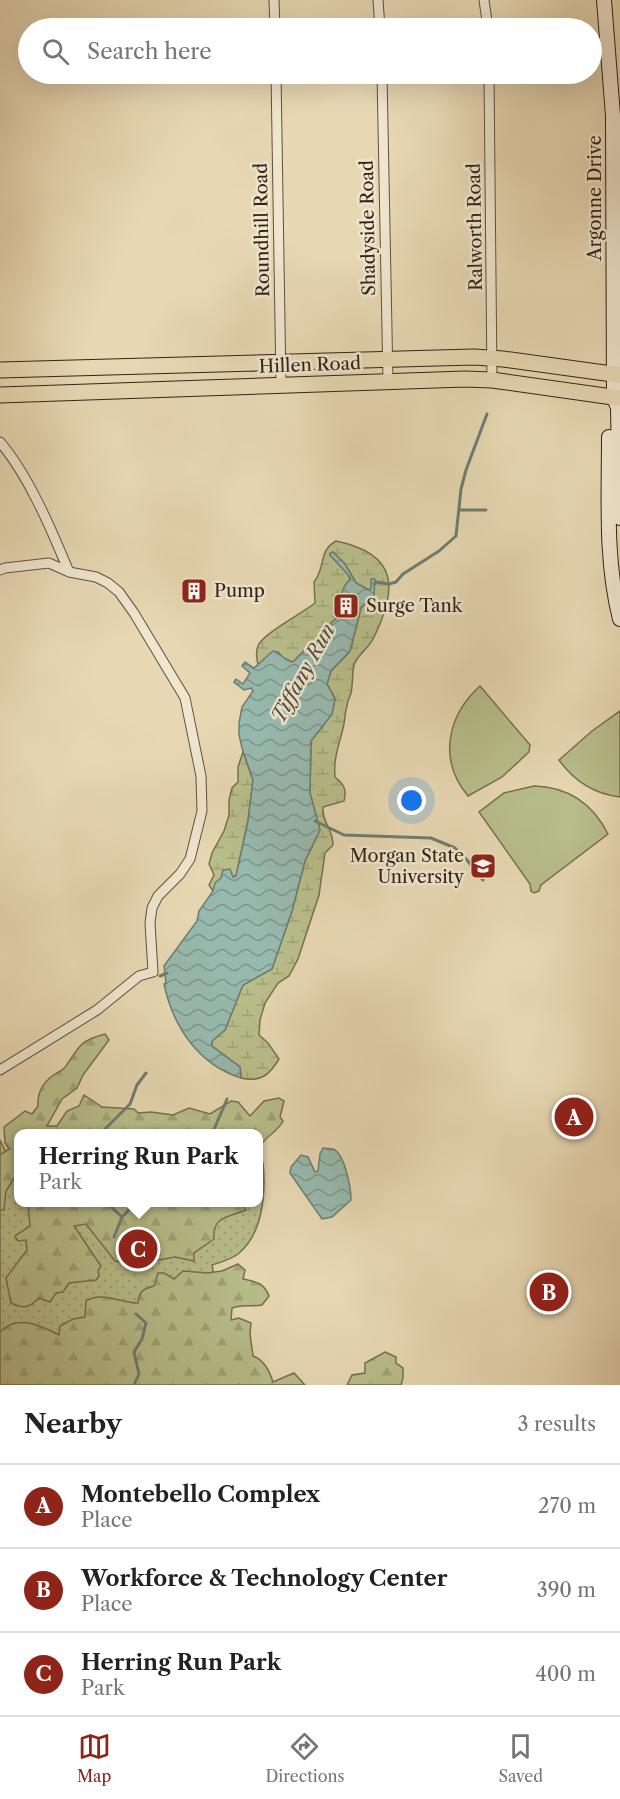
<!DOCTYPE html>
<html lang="en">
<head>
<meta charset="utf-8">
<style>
  body { margin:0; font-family:"Libre Caslon Text",serif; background:#f6f6f6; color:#222 }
  .you { position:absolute; left:412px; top:801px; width:21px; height:21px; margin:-15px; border:4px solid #fff; border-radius:50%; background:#1a73e8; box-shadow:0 0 0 9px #1a73e833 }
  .badge { display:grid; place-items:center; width:39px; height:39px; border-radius:50%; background:#8f2418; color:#fff; font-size:20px; font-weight:700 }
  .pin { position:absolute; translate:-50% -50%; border:3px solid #fff; box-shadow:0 2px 6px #0006 }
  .popup { position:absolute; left:14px; top:1129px; width:249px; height:78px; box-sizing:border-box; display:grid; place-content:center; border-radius:12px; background:#fff; filter:drop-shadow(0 2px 4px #0005); font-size:20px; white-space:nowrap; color:#767676 }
  .popup b { font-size:22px; color:#222 }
  .popup::after { content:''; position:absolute; left:50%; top:100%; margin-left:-12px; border:12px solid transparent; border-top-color:#fff }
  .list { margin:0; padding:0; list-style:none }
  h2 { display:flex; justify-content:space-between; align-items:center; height:78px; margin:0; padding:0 24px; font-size:26px }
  h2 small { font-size:20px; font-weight:400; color:#767676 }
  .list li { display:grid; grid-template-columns:39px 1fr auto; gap:18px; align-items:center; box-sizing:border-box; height:84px; padding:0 24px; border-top:2px solid #e0e0e0 }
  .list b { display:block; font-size:22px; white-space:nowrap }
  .list p { margin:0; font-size:20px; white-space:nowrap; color:#767676 }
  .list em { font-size:20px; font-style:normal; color:#767676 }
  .icon { flex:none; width:33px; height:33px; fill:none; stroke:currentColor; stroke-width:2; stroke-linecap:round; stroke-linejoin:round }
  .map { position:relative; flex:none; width:620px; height:1385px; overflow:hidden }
  .search { position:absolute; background:#fff; box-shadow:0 6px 24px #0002; left:18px; right:18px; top:18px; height:66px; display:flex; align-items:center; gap:15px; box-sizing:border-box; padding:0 21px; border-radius:33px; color:#767676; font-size:22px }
  .sheet { height:330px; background:#fff }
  nav { display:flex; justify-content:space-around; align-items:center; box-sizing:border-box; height:84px; border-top:2px solid #e0e0e0; background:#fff; font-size:16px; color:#767676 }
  nav a { display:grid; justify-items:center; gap:3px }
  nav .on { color:#8f2418 }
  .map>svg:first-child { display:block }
  .grass { fill:url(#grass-dots); stroke:#767050; stroke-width:1.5 }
  .forest { fill:url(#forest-firs); stroke:#767050; stroke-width:1.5 }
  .wetland { fill:url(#wetland-marsh); stroke:#767050; stroke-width:1.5 }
  .garden { fill:#b8be8a; stroke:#767050; stroke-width:1.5 }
  .water { fill:url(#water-waves); stroke:#6f7d72; stroke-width:1.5 }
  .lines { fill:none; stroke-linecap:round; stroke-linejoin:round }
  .stream { stroke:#6f7d72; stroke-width:3 }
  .street-casing { stroke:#60503e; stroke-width:11 }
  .secondary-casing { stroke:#332217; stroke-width:16 }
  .primary-casing { stroke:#332217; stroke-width:17 }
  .street { stroke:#efe6ce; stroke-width:9 }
  .secondary { stroke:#efe6ce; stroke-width:14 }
  .primary { stroke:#e7d8b3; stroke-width:15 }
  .labels { text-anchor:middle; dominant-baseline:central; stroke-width:5; stroke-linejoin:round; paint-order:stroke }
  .street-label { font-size:18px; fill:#332217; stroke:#efe6ce }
  .poi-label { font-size:18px; fill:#332217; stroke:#efe6ce; text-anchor:start }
  .water-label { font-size:20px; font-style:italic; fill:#514f44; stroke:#efe6ce }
</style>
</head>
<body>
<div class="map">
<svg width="620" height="1385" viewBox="0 0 620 1385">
  <defs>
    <pattern id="grass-dots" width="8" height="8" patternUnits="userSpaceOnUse" patternTransform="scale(1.5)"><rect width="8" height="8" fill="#b8be8a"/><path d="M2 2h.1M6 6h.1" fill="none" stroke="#9fa376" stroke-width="1.8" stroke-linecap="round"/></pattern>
    <pattern id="forest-firs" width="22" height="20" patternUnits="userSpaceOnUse" patternTransform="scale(1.5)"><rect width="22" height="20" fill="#b8be8a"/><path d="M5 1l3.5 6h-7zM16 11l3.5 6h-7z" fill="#9fa376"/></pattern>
    <pattern id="wetland-marsh" width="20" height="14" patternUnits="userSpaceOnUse" patternTransform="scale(1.5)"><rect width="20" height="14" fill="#b8be8a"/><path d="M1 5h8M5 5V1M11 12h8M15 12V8" fill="none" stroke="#9fa376"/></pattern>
    <pattern id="water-waves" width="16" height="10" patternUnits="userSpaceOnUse" patternTransform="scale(1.5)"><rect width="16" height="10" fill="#97b9ae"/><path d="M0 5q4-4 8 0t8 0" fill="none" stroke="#7c968d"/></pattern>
  </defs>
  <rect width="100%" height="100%" fill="#e7d8b3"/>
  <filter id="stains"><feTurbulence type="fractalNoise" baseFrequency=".00333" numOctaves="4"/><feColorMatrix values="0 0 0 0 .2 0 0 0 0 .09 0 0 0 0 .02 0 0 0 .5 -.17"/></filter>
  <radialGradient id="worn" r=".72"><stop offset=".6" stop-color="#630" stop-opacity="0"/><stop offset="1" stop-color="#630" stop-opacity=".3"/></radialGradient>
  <path class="grass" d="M0,1140l18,36v26h240v-43l5,4c3,30 0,71 -25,91 -8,6 -17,8 -26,11l9,49 -221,71z"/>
  <path class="forest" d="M105,1034l4,6 -26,35 -6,13 -15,11 -15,27h10l10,-15 12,-5 5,-11 18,12 32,2 4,4 13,-1 22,3 16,-7 21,6 21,-13 7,1 12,14 14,-15 15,-3 5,3 -4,16 3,4c-5,11 -18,15 -23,26 -2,4 -1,10 -2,14v-27h-240v38l-12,19 -2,19h-4v-55l9,-6 -4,-6 -1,-16 21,-16 7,3 6,-8c-1,-14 5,-24 17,-32 3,-2 9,-4 11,-8 14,-20 13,-25 39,-32z
    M28,1203l217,-1 -2,4 3,4c-17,7 -34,6 -32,29l-20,14v8l-19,-4 -37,7 -23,-3 -29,-37 -12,2 27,40 -3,5 1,5 -3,4 -27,3 -6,9 -7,1 -6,9 -11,-4c-10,10 -16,11 -28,5l-5,-25 21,-28 -1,-10 -8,1 -3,-5 15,-10z
    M238,1264l7,6 -2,9c14,3 21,4 26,17l-7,9c-12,2 -18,-1 -30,3l-1,12 8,-2 12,5 -1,11 3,22c11,4 16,14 20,26l21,-9 11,12h-305v-53c17,-18 40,-7 59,3l1,-9 13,-7 12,-2 1,-16c16,-10 34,2 52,2 1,-12 5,-14 16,-17l4,-13h6l10,6 9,-8 25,2 14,-2z
    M385,1352l11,5v6l7,5v10l-2,7h-54l5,-10 13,-2v-10z"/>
  <path class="wetland" d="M336,541c63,13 62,48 37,98 -5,10 -16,16 -19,26 -2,9 -1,19 -3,28 -1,4 -4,8 -4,13 -2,6 -2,12 -3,18 -4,19 -11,33 -9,53 9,7 12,13 9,24l-21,6c-1,17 10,21 10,38l-8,8 -6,42 -21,64 -9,17 -11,7 -13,20 -5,17 -1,15 9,8 11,16c-9,15 -18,24 -38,19l-1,-11 -28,-21v-5l13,-11 18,-45 29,-16 20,-58 13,-50 15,-31 -10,-37 1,-52 21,-27 3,-16 -8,-14 4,-13 19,-20 11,-43 13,-12v-6l-3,-1 -3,1 -12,-7 -11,-19 -12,-12 -3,3 18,19 2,6c-6,9 -14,26 -12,37l-11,9 -9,18 -10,3 -15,15 -10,-4 -5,-6 -20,13c-1,-6 -3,-13 0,-19 4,-12 45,-33 57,-43l-1,-21c12,-15 4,-31 22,-41z
    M243,752l10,28 -5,41 -12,55c-12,2 -19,1 -23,15l-4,-6 5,-10 -5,-11 3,-11 12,-22 5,-16v-15l3,-12 6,-6v-15z"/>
  <path class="garden" d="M480,686l50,59 -1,7 -27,25 -34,19c-30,-36 -21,-80 12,-110z
    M620,711v86c-25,-3 -46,-16 -61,-37l33,-29z
    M534,786c34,1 59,18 74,48l-67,51 -2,6 -5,2 -3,-2 -1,-7 -51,-72 25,-19z"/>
  <path class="water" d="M333,552l12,12 11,19 13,7 2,-2v-9h4l-1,17 -13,12 -11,43 -19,20 -4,13 8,15 -3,15 -21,27 -1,52 10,37 -15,31 -13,50 -20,58 -29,16 -18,45 -13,11v5l28,21 1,11c-42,-13 -68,-51 -77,-94l2,-1 -2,-17 33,-45 2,-10 14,-20 2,-8 6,-5 2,-8 7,-1 3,8 3,-1 12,-55 5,-41 -11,-32 -3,-13v-12l3,-16 11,-16 -2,-3 -7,2 -10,-8 2,-3 7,5 7,-11 -8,-7 3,-4 9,6 19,-17c8,1 10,10 20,11l15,-15 10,-3 6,-10v-5l14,-12c-1,-9 4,-33 12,-37v-3l-20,-22v-2z
    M323,1148c1,0 9,1 10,1 12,5 18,39 18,51l-19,17 -10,2 -32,-46 1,-6 10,-12 7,2 7,15 3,-1 2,-17z"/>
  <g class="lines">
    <path class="stream" d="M461,510h25
      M374,584l2,-2 13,2 7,-2 7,-8 36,-23 17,-15 5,-47 5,-19 21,-56
      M315,821l29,14 87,3 24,10 12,12 16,20
      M160,976l7,-3
      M100,1134l30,-30 7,-19 9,-12
      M212,1134l15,-35
      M99,1202l11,4 12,11
      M114,1237l8,-20 6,-6 4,-9
      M134,1385l5,-11 -5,-22 8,-13 4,-16 -10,-9"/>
    <defs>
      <path id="street" d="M274,0l1,28
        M378,0l2,28
        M484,0l4,28
        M276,74l5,311
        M382,74l6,308
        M489,74l3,306
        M0,442c29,34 52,89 69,130
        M0,570l5,-2 44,-5 20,9 27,5 12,6 11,9 15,21 51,85 16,78 1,35 -12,48 -10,15 -22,22 -6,12 -2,15 3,49 -14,4 -42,34 -97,60"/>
      <path id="secondary" d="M604,0l9,116 1,281 4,11 2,110
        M609,437c0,61 -4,123 11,182"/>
      <path id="primary" d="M0,370l474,-13 29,2 117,16
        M0,395l465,-16 27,1 128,18"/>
    </defs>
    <use href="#street" class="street-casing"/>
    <use href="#secondary" class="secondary-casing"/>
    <use href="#primary" class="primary-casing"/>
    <use href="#street" class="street"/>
    <use href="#secondary" class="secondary"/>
    <use href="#primary" class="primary"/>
  </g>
  <defs>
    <symbol id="building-square" viewBox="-11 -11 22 22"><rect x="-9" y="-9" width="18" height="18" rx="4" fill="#8f2418" stroke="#efe6ce"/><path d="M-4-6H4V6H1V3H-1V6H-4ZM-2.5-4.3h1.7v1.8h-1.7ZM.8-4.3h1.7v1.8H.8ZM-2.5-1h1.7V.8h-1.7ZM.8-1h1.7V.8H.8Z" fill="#fff"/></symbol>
    <symbol id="university-square" viewBox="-11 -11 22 22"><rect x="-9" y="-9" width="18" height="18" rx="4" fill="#8f2418" stroke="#efe6ce"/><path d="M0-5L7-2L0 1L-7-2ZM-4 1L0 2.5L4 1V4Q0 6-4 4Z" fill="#fff"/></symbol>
  </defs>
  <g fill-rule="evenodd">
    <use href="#building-square" x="179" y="576" width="30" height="30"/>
    <use href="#building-square" x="331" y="591" width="30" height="30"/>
    <use href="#university-square" x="468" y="851" width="30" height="30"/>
  </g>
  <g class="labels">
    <g class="street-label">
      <text transform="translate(595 198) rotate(-90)">Argonne Drive</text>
      <text transform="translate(475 227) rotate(-91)">Ralworth Road</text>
      <text transform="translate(368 228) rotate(-91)">Shadyside Road</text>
      <text transform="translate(262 230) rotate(-91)">Roundhill Road</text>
      <text transform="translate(310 365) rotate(-2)">Hillen Road</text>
    </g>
    <g class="poi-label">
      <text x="214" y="591">Pump</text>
      <text x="366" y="606">Surge Tank</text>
      <text x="464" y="856" text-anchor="end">Morgan State<tspan x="464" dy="21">University</tspan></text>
    </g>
    <g class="water-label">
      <text transform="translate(303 673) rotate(-61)">Tiffany Run</text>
    </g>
  </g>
  <rect width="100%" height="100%" filter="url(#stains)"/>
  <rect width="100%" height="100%" fill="url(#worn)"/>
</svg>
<div class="you"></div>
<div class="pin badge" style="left:574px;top:1117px">A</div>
<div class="pin badge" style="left:549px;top:1292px">B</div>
<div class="pin badge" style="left:138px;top:1249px">C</div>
<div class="popup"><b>Herring Run Park</b>Park</div>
<div class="search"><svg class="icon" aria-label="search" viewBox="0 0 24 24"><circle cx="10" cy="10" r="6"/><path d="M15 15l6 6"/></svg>Search here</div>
</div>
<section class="sheet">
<h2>Nearby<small>3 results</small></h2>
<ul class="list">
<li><span class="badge">A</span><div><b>Montebello Complex</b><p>Place</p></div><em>270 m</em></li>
<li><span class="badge">B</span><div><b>Workforce &amp; Technology Center</b><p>Place</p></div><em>390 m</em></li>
<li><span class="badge">C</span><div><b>Herring Run Park</b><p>Park</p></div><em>400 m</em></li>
</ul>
</section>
<nav>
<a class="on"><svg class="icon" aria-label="map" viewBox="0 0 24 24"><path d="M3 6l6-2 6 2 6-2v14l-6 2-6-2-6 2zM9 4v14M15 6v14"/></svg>Map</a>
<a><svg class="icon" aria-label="directions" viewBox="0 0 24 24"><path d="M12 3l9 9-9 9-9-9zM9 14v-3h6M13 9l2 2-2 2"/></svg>Directions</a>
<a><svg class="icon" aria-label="saved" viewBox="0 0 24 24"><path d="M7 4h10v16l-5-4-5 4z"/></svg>Saved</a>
</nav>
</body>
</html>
